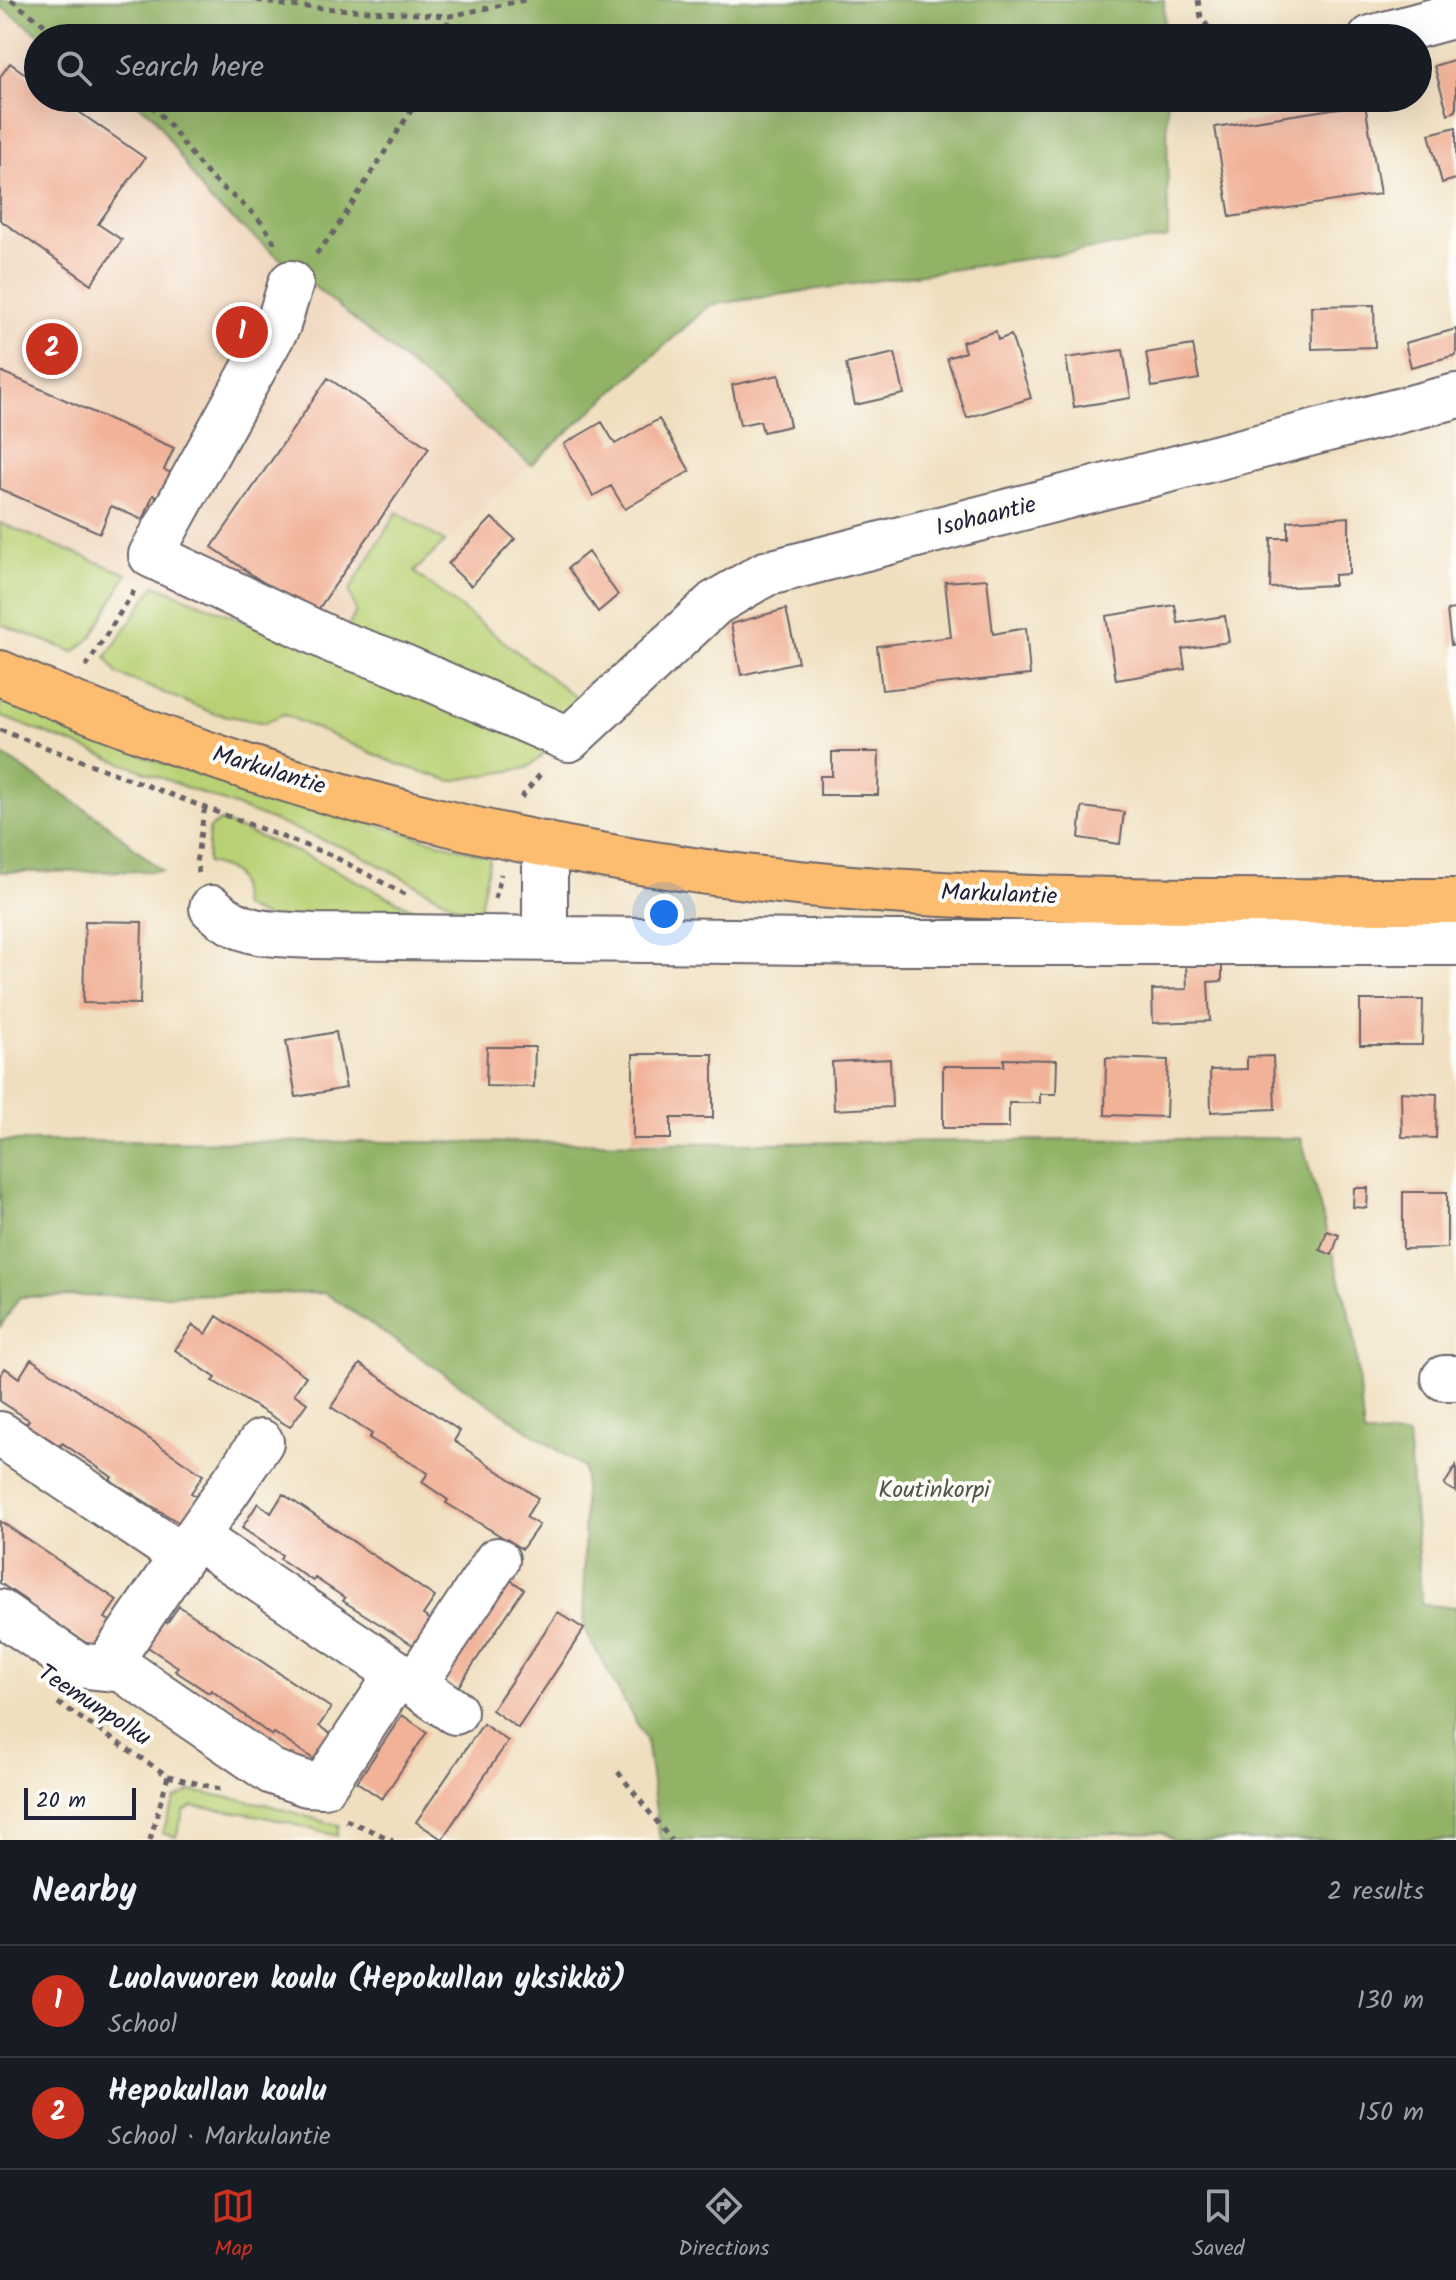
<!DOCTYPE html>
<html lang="en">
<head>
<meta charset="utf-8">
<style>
  body { margin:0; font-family:Kalam,sans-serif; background:#242831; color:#f1f3f6 }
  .scale { position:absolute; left:24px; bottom:20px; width:112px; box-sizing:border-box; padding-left:8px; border:4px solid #22223b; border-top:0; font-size:22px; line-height:28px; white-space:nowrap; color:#22223b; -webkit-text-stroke:6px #fdfcf7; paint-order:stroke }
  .you { position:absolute; left:664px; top:914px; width:28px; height:28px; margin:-20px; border:6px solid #fff; border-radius:50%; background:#1a73e8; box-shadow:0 0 0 12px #1a73e833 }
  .badge { display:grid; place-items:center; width:52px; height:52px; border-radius:50%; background:#c8321e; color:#fff; font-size:26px; font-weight:700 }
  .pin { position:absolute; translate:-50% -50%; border:4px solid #fff; box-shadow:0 2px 8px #0006 }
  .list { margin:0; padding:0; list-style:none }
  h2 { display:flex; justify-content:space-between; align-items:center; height:104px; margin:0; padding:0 32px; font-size:34px }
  h2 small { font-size:26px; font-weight:400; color:#9ea1a6 }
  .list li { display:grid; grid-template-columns:52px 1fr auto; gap:24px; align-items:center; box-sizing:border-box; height:112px; padding:0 32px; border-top:2px solid #363941 }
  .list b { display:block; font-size:30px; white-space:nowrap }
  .list p { margin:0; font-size:26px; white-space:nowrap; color:#9ea1a6 }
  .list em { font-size:26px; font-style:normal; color:#9ea1a6 }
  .icon { flex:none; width:44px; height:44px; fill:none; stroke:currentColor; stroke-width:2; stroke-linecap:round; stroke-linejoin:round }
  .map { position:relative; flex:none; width:1456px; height:1840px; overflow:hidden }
  .search { position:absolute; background:#171b24; box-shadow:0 8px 32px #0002; left:24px; right:24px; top:24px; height:88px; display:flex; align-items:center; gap:20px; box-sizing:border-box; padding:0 28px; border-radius:44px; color:#9ea1a6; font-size:30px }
  .sheet { height:328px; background:#171b24 }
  nav { display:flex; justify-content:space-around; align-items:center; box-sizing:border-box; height:112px; border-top:2px solid #363941; background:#171b24; font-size:22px; color:#9ea1a6 }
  nav a { display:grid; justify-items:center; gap:4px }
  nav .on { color:#c8321e }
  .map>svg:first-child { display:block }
  .built { fill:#f0d5bc }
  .green { fill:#b9d175; stroke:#6e7a58; stroke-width:2 }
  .forest { fill:#92b366; stroke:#5a6a50; stroke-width:2 }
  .building { fill:#f1b298 }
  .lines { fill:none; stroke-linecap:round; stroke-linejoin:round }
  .minor-casing { stroke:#6a6469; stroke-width:48 }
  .major-casing { stroke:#6a6469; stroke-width:48 }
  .path { stroke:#6a6469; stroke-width:5; stroke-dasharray:6 6; stroke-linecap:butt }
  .minor { stroke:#fff; stroke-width:44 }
  .major { stroke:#fcbd6f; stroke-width:44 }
  .labels { text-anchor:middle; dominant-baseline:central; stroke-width:8; stroke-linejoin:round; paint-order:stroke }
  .street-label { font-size:24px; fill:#22223b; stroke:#fdfcf7 }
  .park-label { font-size:24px; fill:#4f574c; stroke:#fdfcf7 }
</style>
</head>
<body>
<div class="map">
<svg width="1456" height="1840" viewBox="0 0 1456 1840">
  <rect width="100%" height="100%" fill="#fdfcf7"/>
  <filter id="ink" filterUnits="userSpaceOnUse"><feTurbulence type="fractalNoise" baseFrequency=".0125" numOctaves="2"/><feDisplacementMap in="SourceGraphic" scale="16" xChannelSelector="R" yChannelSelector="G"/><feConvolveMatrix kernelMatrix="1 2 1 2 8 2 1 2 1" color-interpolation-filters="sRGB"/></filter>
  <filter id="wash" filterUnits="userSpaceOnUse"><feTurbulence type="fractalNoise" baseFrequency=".006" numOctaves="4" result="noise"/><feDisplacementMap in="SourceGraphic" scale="32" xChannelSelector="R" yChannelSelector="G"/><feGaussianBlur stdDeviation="1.8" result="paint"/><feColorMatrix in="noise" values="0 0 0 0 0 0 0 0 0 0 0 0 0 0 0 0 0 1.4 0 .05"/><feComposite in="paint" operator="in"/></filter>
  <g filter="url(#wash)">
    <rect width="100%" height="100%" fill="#f0dfbf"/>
    <path class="built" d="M0,6l45,32h-7v60h91l24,17 55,84 323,266 -207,187 -324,-129z"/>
    <path class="green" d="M397,512l48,30 -31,30 168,130 -15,17 -221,-87 10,-21 -7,-20z
      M0,523l127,51 -35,63 -18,15 -74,-28z
      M155,585l392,159 -6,13 -14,11 -76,13 -54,-17 -114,-50 -18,9 -52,-10 -96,-39 -11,-17z
      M0,698l162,65 328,94 -12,61 -121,-65 -357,-137z
      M220,821l89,36 126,63h-163l-30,-13c-4,-32 -2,-36 -35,-44l2,-34z
      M191,1791l74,13 74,22 -2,10 -75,-20 -69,-10 -9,5 -8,26 -14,-4 13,-33z"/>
    <path class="forest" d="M0,0h1164l1,38h-1120l-45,-32z
      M129,98h1038l1,140 -458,67 -179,160 -323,-266 -55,-84z
      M0,753l103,68 59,50 -162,1z
      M1301,1138l52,189 11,108 44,1 14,169 34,2v233h-282l-12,-8 -324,8h-178l-14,-100 -62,-111v-161l-259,-175 -305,4 -20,30v-186l764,2z"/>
    <g id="blocks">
      <path class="building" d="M1456,59v52l-8,3 -14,-48z
        M10,63l28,20v15h21l86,60 -47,66 24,16 -31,44 -91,-64v-143z
        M1365,104l15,90 -150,23 -15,-90z
        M1456,127v52l-14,4 -13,-49z
        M1374,305l1,42 -63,2 -1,-43z
        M1456,329v26l-45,12 -6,-24z
        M996,331l2,9 13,-5 20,63 -64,20 -20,-60 18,-6 -3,-10z
        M1193,345l6,34 -47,8 -6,-34z
        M1123,350l8,48 -57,9 -8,-49z
        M895,353l9,41 -49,11 -9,-41z
        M0,371l174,77 -10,22 15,6 -12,25 -14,-6 -10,25 -32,-14 -11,27 -100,-44z
        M779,375l11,51 -27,6 -3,-11 -20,4 -8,-40z
        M328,378l101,70 -116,169 -101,-70z
        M659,419l31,52 -65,38 -14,-23 -18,10 -29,-52 38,-22 13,22z
        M1349,517v57l-15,1v10l-64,3 1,-50h17v-17z
        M492,518l23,21 -44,47 -23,-22z
        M588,552l30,43 -20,17 -30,-44z
        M987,579l6,55 33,-6 4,47 -148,15 -5,-44 74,-9 -6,-55z
        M1175,605l3,18 47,-7 4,26 -47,7 3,20 -69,11 -10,-64z
        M786,609l12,53 -57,13 -10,-51z
        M1456,609v35l-5,1 -4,-35z
        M832,752h47l-1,43h-58v-19h12z
        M1082,807l42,5 -4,32 -41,-6z
        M85,921l57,1 -2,82 -57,-1z
        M1186,965h36v16l-14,1 2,39 -57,2 -1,-33 35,-1z
        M1360,1000h63l-1,45h-62z
        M336,1032l10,56 -50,9 -10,-56z
        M487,1047h48l-1,40 -48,-1z
        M633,1054h80v64h-42v21h-38z
        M1273,1056l2,53 -64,3 -1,-42 37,-1v-12z
        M1106,1058l62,2 -2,57 -61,-2z
        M890,1059l2,48 -58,3 -2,-48z
        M1004,1059l53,1 -1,34h-16v9h-31v25h-66v-62h61z
        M1401,1092l36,2 -1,44 -34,-1z
        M1354,1188h14l-1,20 -14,-1z
        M1403,1192h44v56l-44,1z
        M1327,1231l12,4 -7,20 -12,-5z
        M217,1316l89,60 -12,18 13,9 -17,24 -77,-46 3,-3 -41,-28 18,-25 13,9z
        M31,1359l172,116 -12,18 12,8 -17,26 -76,-47 2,-3 -50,-34 -2,3 -34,-22 3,-4 -29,-19v-25l5,-8 14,10z
        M360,1364l100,67 -6,10 84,57 -12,19 13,8 -17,24 -76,-46 2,-3 -26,-18 6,-9 -59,-35 3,-4 -41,-27z
        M1456,1466v26l-12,-7z
        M283,1494l152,103 -12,18 13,8 -17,26 -76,-48 2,-3 -30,-20 -2,3 -33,-22 2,-4 -40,-27 16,-25 13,10z
        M0,1521l117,79 -12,18 13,8 -17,26 -76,-47 3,-3 -28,-19z
        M498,1572l26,17 -66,98 -25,-17z
        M179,1606l152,102 -12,18 13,9 -17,25 -41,-27 -2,3 -61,-46 -2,3 -34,-22 3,-4 -41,-27 17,-25 13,8z
        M558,1612l26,17 -66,99 -26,-18z
        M402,1715l25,17 -45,67 -25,-17z
        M483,1724l25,17 -66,98 -26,-17z"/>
    </g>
  </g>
  <g filter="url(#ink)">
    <use href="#blocks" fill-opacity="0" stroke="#6a6469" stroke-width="2"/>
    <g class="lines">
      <defs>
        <path id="minor" d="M1371,38l85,-23
          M291,283l-13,42 -127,230 185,87 61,22 172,75 146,-136 50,-29 691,-178
          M212,908c33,30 59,25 101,28l577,7h566
          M545,939v-95
          M1444,1378h12
          M0,1434l182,122 14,-19
          M261,1442l-65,95 259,175
          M0,1612l77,53 46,5 149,102 35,12 17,1 74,-111
          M106,1668l76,-112
          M414,1685l83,-125"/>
        <path id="major" d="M0,673c295,130 619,205 941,221 171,9 344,7 515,7"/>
      </defs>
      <use href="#minor" class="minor-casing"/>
      <use href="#major" class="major-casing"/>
      <path class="path" d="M11,0l51,38
        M257,0l32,6 161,10 75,-16
        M1198,0l3,17 15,21
        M442,38l8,-22
        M142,98c26,19 41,48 62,72 25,28 57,40 72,77
        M316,254l18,-22 85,-134
        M86,667l48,-76
        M0,730l333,126 73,39
        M521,798l21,-26
        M199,873l-3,-10 9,-57
        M495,899l6,-25
        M58,1703l110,73 52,13
        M618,1772l53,68
        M346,1820l47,20
        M150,1840l18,-64"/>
      <use href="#minor" class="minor"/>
      <use href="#major" class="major"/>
    </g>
  </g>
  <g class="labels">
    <g class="street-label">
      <text transform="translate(986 517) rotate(-14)">Isohaantie</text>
      <text transform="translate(269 771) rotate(17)">Markulantie</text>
      <text transform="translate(999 895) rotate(2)">Markulantie</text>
      <text transform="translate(94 1706) rotate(33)">Teemunpolku</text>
    </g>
    <g class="park-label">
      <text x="934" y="1490">Koutinkorpi</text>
    </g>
  </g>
</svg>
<div class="scale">20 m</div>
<div class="you"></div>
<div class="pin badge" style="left:242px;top:332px">1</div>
<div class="pin badge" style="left:52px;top:349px">2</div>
<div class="search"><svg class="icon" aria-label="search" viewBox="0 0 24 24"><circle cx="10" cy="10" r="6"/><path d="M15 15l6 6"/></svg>Search here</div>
</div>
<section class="sheet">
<h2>Nearby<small>2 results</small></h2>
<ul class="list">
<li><span class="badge">1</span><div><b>Luolavuoren koulu (Hepokullan yksikkö)</b><p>School</p></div><em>130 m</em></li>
<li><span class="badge">2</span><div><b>Hepokullan koulu</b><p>School · Markulantie</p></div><em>150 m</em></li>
</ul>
</section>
<nav>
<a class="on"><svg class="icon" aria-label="map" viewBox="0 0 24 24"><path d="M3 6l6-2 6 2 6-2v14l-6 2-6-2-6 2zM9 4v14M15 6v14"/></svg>Map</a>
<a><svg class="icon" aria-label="directions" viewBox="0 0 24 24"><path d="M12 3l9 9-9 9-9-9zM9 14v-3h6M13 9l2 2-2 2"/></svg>Directions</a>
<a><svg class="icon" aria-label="saved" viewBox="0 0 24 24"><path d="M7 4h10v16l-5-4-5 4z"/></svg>Saved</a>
</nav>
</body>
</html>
